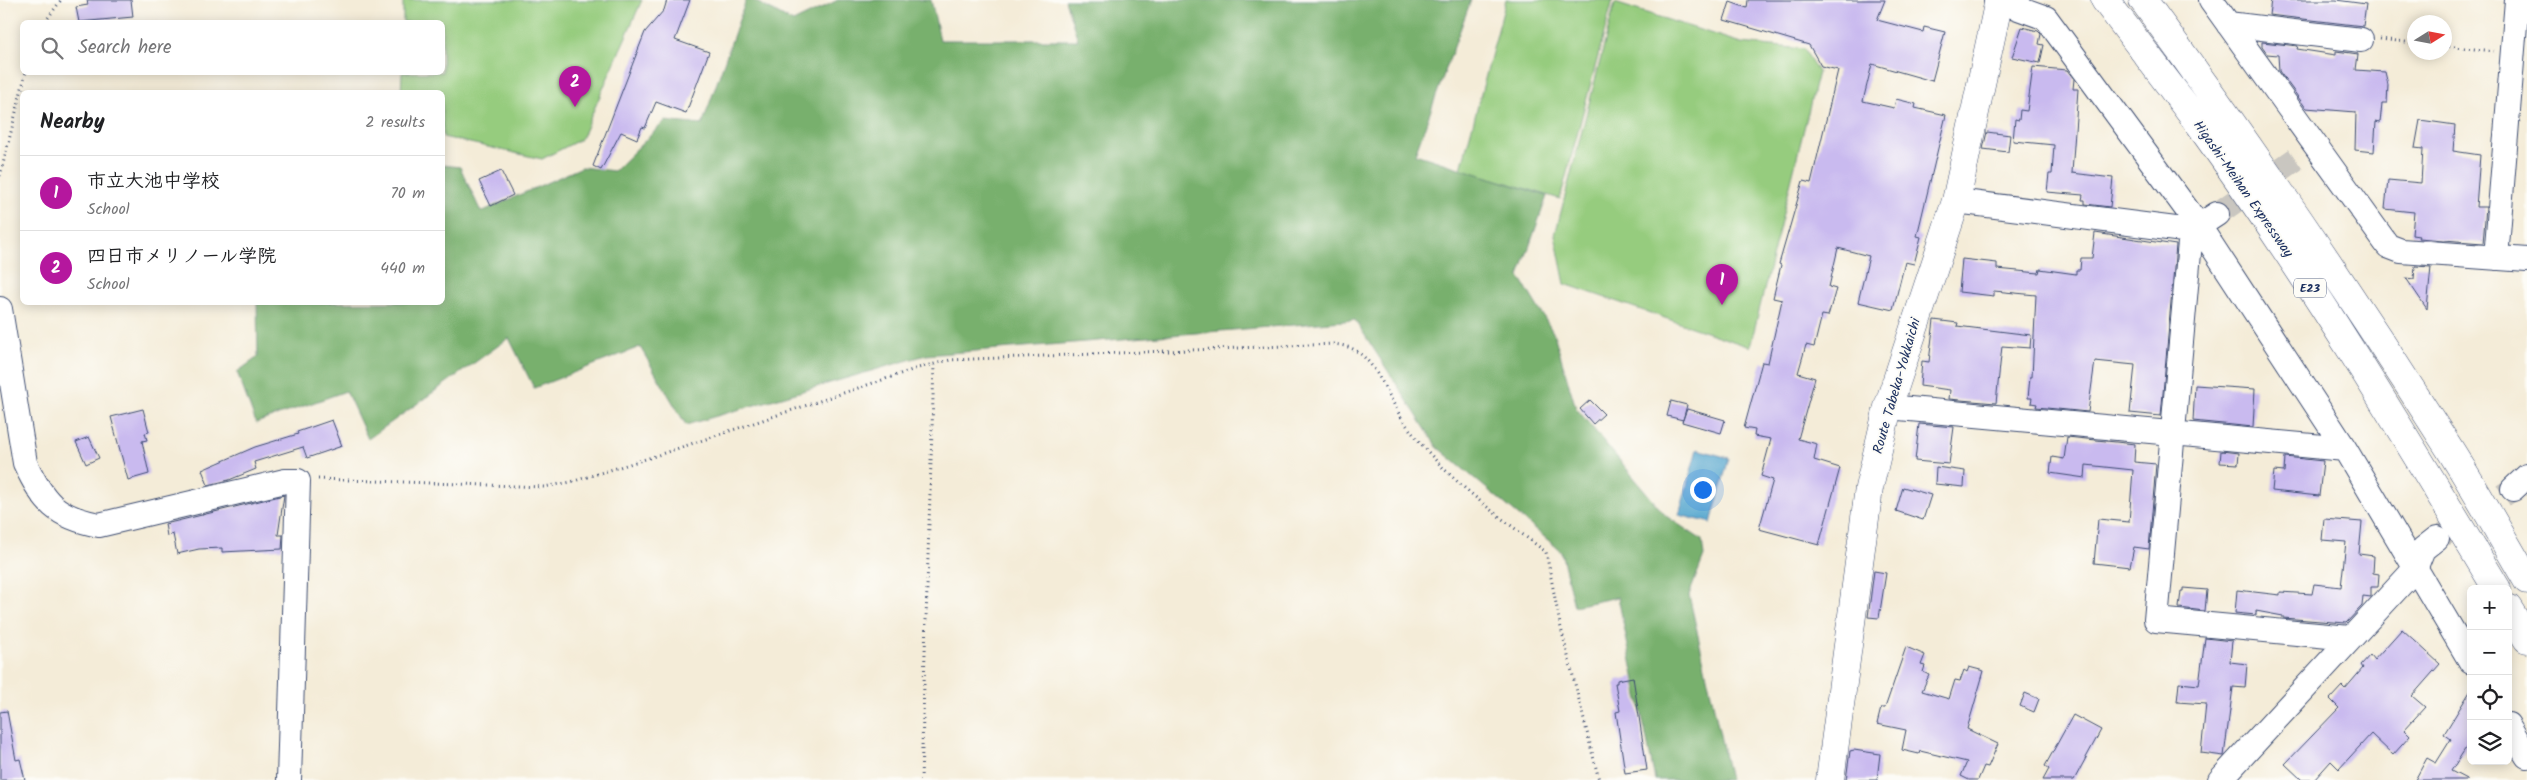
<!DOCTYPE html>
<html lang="en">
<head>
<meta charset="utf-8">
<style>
  body { margin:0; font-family:Kalam,"Klee One",sans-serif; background:#f2f2f2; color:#202124 }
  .controls { position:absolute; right:15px; bottom:15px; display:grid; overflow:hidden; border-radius:8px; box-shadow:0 2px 12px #0003 }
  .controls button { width:45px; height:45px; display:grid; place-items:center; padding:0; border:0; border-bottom:1px solid #e0e0e0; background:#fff; color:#202124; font:25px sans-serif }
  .compass { position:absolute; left:2407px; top:15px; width:45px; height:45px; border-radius:50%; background:#fff; box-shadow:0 2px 12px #0003; rotate:79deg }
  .you { position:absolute; left:1702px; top:489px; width:18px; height:18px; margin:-12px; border:4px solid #fff; border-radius:50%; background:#1a73e8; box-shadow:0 0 0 8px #1a73e833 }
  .badge { display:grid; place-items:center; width:32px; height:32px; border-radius:50%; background:#b5179e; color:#fff; font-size:16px; font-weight:700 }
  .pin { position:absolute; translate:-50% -41px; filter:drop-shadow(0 1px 2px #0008) }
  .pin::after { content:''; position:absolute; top:26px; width:18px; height:15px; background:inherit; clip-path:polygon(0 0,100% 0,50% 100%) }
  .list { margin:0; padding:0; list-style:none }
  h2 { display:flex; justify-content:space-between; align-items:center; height:65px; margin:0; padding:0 20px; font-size:21px }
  h2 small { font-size:16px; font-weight:400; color:#757577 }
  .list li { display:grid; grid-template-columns:32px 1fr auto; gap:15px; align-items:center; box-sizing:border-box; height:75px; padding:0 20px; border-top:1px solid #e0e0e0 }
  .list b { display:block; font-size:19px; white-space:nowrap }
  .list p { margin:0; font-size:16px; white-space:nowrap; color:#757577 }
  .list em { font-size:16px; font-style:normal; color:#757577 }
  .icon { flex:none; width:28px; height:28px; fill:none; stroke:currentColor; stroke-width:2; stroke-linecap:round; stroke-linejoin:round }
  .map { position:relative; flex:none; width:2527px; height:780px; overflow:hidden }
  .search { position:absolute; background:#fff; box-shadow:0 2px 12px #0003; left:20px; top:20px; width:425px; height:55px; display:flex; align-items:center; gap:12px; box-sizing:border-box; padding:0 18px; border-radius:8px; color:#757577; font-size:19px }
  .panel { position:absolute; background:#fff; box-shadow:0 2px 12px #0003; left:20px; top:90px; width:425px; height:215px; border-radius:8px }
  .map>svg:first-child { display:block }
  .green { fill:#96cc7e; stroke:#587e6e }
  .forest { fill:#78b06d; stroke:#4a7066 }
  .water { fill:#51a4cd; stroke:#366a96 }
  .building { fill:#c9baef }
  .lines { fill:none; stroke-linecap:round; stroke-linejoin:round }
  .minor-tunnel { stroke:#c9c6c0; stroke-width:24; stroke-dasharray:24 12; stroke-linecap:butt }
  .minor-casing { stroke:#3c4b70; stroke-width:26 }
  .major-casing { stroke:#3c4b70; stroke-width:29 }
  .highway-casing { stroke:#3c4b70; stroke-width:29 }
  .path { stroke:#3c4b70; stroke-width:3; stroke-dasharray:1 4; stroke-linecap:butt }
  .minor { stroke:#fff; stroke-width:24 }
  .major { stroke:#fff; stroke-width:28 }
  .highway { stroke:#fff; stroke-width:28 }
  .labels { text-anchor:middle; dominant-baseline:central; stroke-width:4; stroke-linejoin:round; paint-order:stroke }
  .shield { fill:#fdfcf7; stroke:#5f6c8c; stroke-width:1 }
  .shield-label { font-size:12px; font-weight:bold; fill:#1b2f5e }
  .street-label { font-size:14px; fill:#1b2f5e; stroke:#fdfcf7 }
</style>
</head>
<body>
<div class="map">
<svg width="2527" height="780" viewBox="0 0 2527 780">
  <rect width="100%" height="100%" fill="#fdfcf7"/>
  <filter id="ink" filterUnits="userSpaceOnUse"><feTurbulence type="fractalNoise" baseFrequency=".02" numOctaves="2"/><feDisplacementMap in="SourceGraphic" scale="10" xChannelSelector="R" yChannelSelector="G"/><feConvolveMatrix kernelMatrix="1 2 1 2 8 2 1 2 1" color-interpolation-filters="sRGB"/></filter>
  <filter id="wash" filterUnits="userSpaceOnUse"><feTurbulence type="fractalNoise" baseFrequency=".0096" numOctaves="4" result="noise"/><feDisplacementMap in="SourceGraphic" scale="20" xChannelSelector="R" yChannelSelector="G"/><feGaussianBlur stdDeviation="1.12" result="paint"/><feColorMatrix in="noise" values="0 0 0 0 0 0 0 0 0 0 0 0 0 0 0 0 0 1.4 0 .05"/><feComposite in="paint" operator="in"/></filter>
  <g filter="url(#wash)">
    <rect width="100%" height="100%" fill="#f4ecd8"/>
    <path class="green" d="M403,0h239l-61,139 -39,20 -99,-22 -1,-45h-41l1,-19 40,-1v-50h-39z
      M1506,0h107l-53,199 -99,-30z
      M1615,3l126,40 63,6 14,23 -68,275 -185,-63 -10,-49z"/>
    <path class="forest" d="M746,0h7l40,22 45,-22h93l9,40h138l-13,-40h406l-56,154 132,42 -28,80 35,58 22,74 90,108 36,24 2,16 -15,39 41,185h-75l-37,-183 -44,9 -13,-55 -124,-104 -82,-127 -429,35 -240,70 -46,-78 -106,41 -25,-50 -141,101 -22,-48 -90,32 -19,-51 21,-15 -1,-54 185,-1 1,-137 17,2 21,45 101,-45 32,4 51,-50 37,4z"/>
    <path class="water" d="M1697,449l32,9 -18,65 -32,-8z"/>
    <g id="blocks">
      <path class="building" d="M87,0h44l2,17 -54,5 -3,-15 12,-2z
        M667,0h23l-15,40 34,12 -23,61 -30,-11 -11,26 -3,-1 -5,12 -16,-7 -20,38 -8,-4 52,-134 19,-22z
        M1748,0h137l-8,20 46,12 1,-5 21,5 -13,49 -60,-17 -9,37 31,7 2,-9 20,5 -1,4 31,7 -29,121 4,1 -7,27 -9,-2 -12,48 -35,-8 11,-46 -31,-8 -9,39 7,2 -8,27 -6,-1 -8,32 -8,-2 -8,28 17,5 -17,61 19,5 -3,16 26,8 -21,77 -60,-16 14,-49 -12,-4 10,-37 -17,-3 1,-6 -11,-2 18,-66 6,1 14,-63 -9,-2 8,-33 -2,-1 24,-83 8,2 27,-113 -17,-4 -12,-21 -85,-25 6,-18 17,6z
        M2271,0h65l30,4 -3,22 -94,-11z
        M2022,27l16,4 3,3 -2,10 5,1 -4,18 -28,-6z
        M2262,42l36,4 -1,3 39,6v-4l22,3 -2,16 29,2 3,13 -1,18h-5l-2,20 -4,-1 -2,30 -19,-2 1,-38 -50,-4 -27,-37 -1,-16 -11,-1 -5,-7z
        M2033,67l34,3 7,9 -1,10h5l-6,84 41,5 -3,29 -25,-3v-4h-3l1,-5 -36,-3 2,-18h3l2,-29 -41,-4 2,-22 4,1 1,-10 7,1z
        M2420,120l35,5 -2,26 27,4 -4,52h10l-3,36 -65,-5 1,-2 -7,-1 2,-23 -29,-3 3,-29 33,3 2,-34 -8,-1z
        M1987,132l23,3 -2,17 -25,-3z
        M501,171l12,24 -22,11 -12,-25z
        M2095,233l81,12 -15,171 -31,-3 5,-48 -40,-4 -7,51 -52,-5 1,-3 -6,-1 1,-5h-4l2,-21h2l4,-82 -42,-4v5l-35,-4 3,-33 35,4v6l42,4 1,-4 36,5v-4h4l1,-12h11z
        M2415,266l16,1 -4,42 -21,-31 8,1z
        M1934,320l24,3 -1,3 74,9 -1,13 -28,-2 -6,57 -47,-4 1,-9 -30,-4 2,-25 7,1z
        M2195,385l60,4 -2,38 -60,-6z
        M1590,400l14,14 -11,10 -13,-15z
        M1671,401l16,4 -4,15 -16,-4z
        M143,409l6,23 -4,1 2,7 -5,1 7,33 -21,6 -17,-63z
        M1687,409l38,11 -4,13 -39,-11z
        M332,420l10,26 -35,12 -4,-11 -49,15 2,7 -27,11 -21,5 -6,-15 53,-23 43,-13 -1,-2z
        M1919,424l35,3 -5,37 -34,-3z
        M89,437l10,21 -13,6 -10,-22z
        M2067,437l68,7 -1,18 22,2 -7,85 -15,-2 -4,20 -36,-4 4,-44 31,3 4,-52 -47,-5 -1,13 -35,-5 2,-16 12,2z
        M2221,451l18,2 -1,11 -18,-1z
        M2285,457l38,4 -4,35 -47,-5 2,-20 10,1z
        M1936,467l29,4 -1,16 -29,-3z
        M1903,487l28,8 -8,25 -27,-9z
        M284,495l-6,40h5l-1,14 -60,3v-4l-23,1 -22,5 -4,-20 -6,2 -2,-12z
        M2324,519l38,3 -3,32 15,2 -1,17 6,1 -1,13h-7v10l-8,-1 -1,10 -16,17 -63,-5v-2l-27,-5v4l-21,-2 2,-23 43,5v-3l32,2 2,-10 27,3 5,-45 -24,-2z
        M1874,571l12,2 -7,45 -11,-1z
        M2183,588l24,2 -2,21 -26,-3 2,-17h2z
        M2402,629l38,35 -28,32 13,11 -21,23 6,6 -17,19 -22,-21 -32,35 -8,-8 -17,19h-12l-17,-16 54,-56 -9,-9 12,-13 3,3 18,-21 -2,-3 9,-10 4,5z
        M2205,638l27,3 -2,21 17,2 -2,24 -12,-1 -9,69 -23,-3 5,-49 -29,-2 2,-19 20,2z
        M1906,647l19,8 -4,10 4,1 -2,6 6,3 -7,16 27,8 6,-19 5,1 4,-11 3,2 2,-5 15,4 -17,58 31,15 -10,23 -4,-1 -6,14h-9l-8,-4 6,-14 -47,-11 -1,3 -17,-4 4,-20 -29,-6 4,-16h4z
        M1633,677l14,93 -22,3 -9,-61 4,-1 -5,-28h2v-3z
        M2471,690v50l-20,31 17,9h-53l12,-22 9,5 15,-24 -7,-5z
        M2025,693l14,6 -5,13 -14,-6z
        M7,711l9,49 4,-1 5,21h-25v-68z
        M2073,715l28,15 -27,50h-31l6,-11 -4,-3z
        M1854,750l26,4 -3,26h-31l4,-29z"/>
    </g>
  </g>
  <g filter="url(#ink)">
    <use href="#blocks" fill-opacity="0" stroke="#3c4b70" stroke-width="1"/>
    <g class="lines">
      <path class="minor-tunnel" d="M2217,214l86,-60
        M2443,535l70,-46"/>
      <defs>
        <path id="minor" d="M1996,0l50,18 153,208 146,223 126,213
          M2211,0l177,246 13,5 126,9
          M2228,24l133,16
          M1956,201l235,30 26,-17
          M2191,231l-35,389 194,18
          M2496,258l21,-258
          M0,309l25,154c18,39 31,54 74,62l186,-44h13l-9,299
          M1888,407l457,42
          M2513,489l14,-13
          M2508,725l19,31
          M2220,780l195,-211 8,-20 14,-11"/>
        <path id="major" d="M1830,780l39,-292 19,-81 68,-206 43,-201"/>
        <path id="highway" d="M2105,0c32,42 64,84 96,127 107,148 202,305 296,462
          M2143,0c104,141 203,286 297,434 31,47 58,97 87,146
          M2508,608l19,31"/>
      </defs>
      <use href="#minor" class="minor-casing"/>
      <use href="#major" class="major-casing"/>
      <use href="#highway" class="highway-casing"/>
      <path class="path" d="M45,22l16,-22
        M2380,39l34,4
        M2444,46l50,5
        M0,176l26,-104
        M318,479l226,8 27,-5 81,-25 266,-89 32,-8 384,-16c6,1 13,2 19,5 23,12 35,47 48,68 37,56 92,95 145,135l14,72 39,156
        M921,780l13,-415"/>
      <use href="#minor" class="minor"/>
      <use href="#major" class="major"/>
      <use href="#highway" class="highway"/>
    </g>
  </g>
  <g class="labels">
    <rect class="shield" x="2294" y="278.5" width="32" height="19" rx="4"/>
    <g class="shield-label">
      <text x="2310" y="288">E23</text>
    </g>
    <g class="street-label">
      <text transform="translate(2243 189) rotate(55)">Higashi-Meihan Expressway</text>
      <text transform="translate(1897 386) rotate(-74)">Route Tabeka-Yokkaichi</text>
    </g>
  </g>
</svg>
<div class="controls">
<button>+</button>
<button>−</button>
<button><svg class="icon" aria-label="locate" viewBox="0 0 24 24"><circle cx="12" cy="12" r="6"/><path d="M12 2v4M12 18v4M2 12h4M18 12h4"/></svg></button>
<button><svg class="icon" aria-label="layers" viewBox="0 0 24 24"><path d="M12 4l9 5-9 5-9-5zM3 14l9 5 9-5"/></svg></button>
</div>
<svg class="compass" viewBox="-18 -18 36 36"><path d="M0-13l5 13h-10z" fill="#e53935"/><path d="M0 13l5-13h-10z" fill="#757577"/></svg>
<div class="you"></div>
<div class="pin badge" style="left:1722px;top:305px">1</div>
<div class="pin badge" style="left:575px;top:107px">2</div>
<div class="search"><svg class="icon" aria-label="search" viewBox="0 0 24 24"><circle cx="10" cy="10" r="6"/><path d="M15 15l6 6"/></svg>Search here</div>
<section class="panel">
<h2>Nearby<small>2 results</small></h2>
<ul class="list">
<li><span class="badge">1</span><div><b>市立大池中学校</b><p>School</p></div><em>70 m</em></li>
<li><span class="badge">2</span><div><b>四日市メリノール学院</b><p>School</p></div><em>440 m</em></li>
</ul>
</section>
</div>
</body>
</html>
